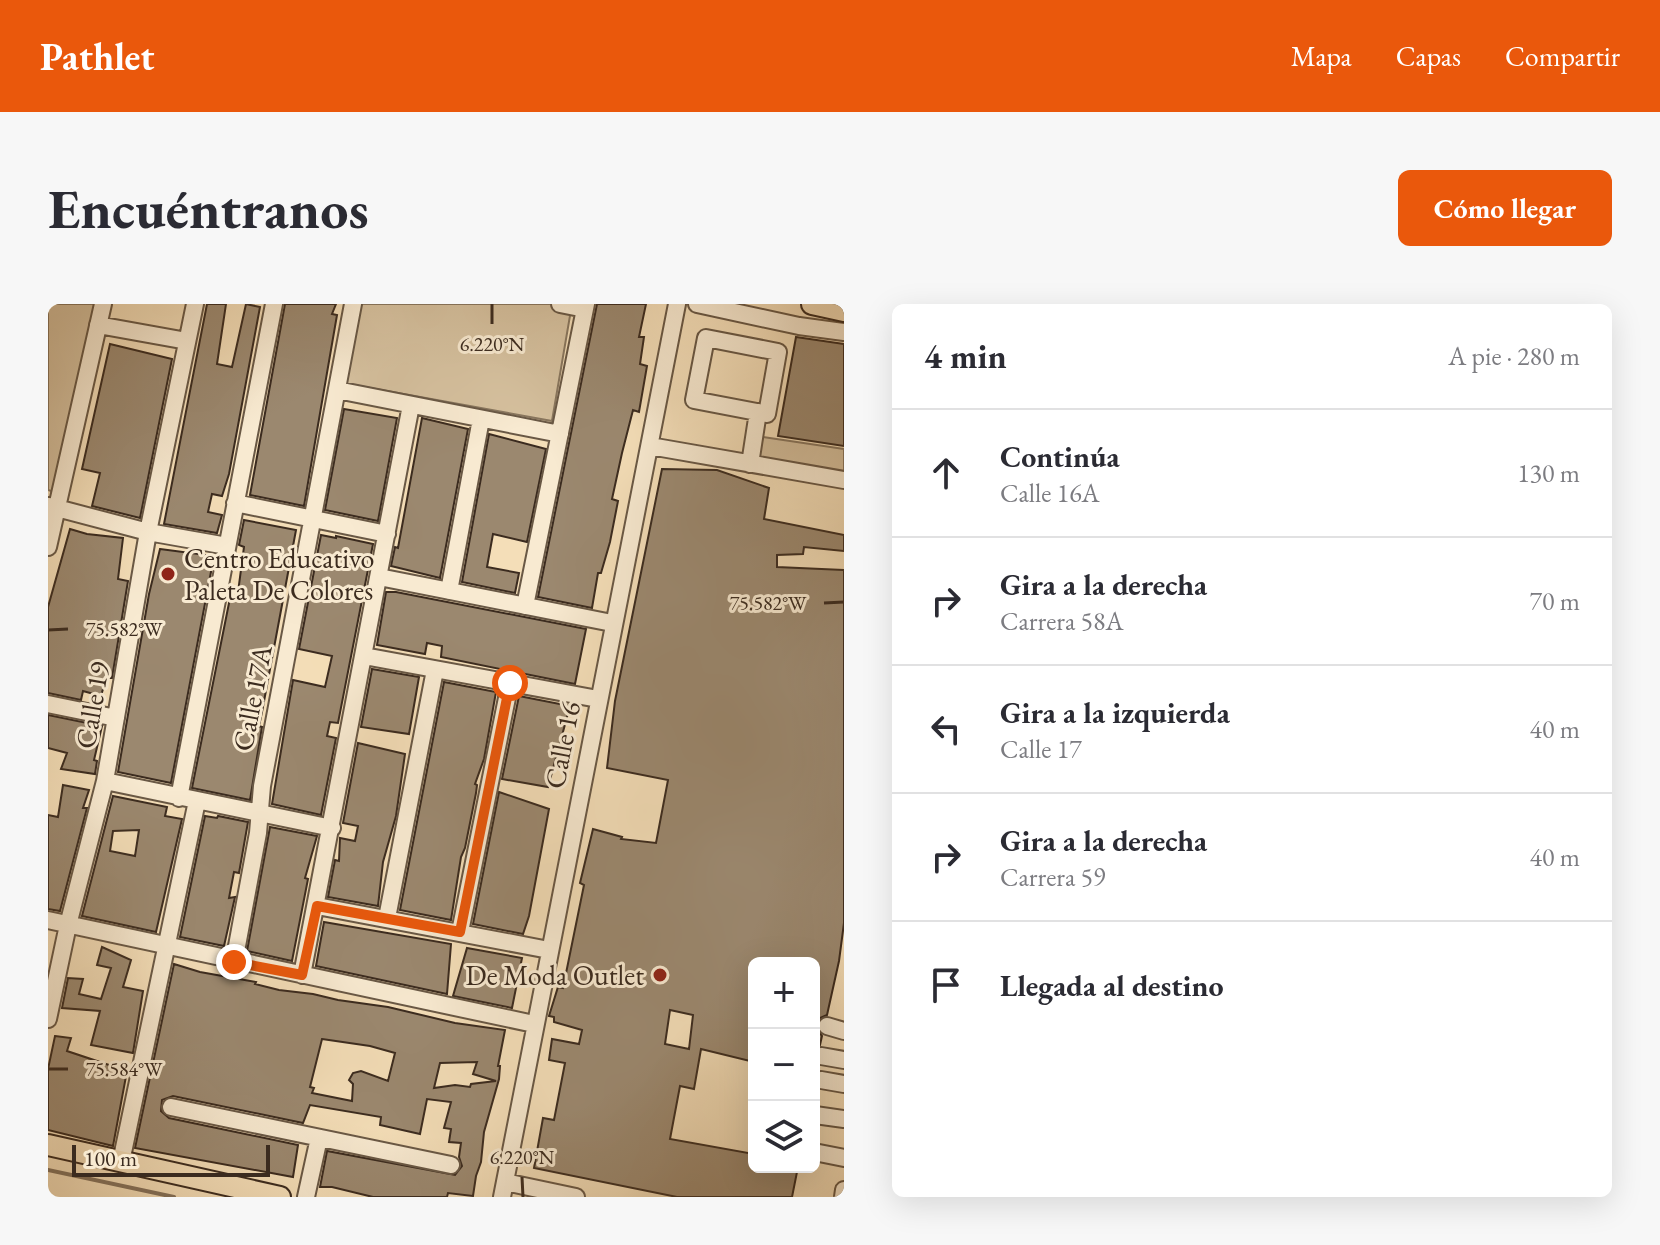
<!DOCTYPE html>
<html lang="es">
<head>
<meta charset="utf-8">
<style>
  body { margin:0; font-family:"EB Garamond",serif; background:#f7f7f7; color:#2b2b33 }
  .controls { position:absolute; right:24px; bottom:24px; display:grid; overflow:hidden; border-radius:12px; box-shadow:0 8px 32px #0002 }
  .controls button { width:72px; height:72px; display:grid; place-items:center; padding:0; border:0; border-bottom:2px solid #e1e1e2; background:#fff; color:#2b2b33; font:40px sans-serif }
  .scale { position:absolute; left:24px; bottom:20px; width:198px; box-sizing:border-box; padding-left:8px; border:4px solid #3b2b1f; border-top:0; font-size:22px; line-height:28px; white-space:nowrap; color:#3b2b1f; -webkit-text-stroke:6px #f8ead1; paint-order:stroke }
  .stop { position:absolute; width:24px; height:24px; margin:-18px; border:6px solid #ea580c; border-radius:50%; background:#fff }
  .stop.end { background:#ea580c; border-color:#fff; box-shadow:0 2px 8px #0008 }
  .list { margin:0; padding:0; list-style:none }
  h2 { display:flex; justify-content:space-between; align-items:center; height:104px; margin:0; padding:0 32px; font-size:34px }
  h2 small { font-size:26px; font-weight:400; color:#7c7c81 }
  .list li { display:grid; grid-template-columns:52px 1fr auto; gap:24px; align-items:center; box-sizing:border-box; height:128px; padding:0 32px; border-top:2px solid #e1e1e2 }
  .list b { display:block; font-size:30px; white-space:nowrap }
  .list p { margin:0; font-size:26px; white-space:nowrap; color:#7c7c81 }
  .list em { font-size:26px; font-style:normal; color:#7c7c81 }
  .icon { flex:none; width:44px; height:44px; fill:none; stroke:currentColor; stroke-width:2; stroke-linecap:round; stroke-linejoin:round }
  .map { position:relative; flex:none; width:796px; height:893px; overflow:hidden; border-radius:12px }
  header { display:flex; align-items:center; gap:48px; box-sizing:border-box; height:112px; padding:0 40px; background:#ea580c; color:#fff }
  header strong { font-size:38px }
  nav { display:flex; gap:44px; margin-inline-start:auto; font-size:28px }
  .intro { display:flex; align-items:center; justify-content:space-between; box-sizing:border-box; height:192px; padding:0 48px }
  h1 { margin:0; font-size:56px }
  .button { padding:20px 36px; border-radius:12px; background:#ea580c; color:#fff; font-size:28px; font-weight:700 }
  main { display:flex; gap:48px; padding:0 48px }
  aside { flex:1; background:#fff; border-radius:12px; box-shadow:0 8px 32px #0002 }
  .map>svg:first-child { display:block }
  .green { fill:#d5c09e; stroke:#88765e; stroke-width:2 }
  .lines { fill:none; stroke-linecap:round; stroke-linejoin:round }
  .stream { stroke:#84725c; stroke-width:4 }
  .building { fill:#9b886f; stroke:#3b2b1f; stroke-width:2; fill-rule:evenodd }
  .minor-casing { stroke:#695845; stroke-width:20 }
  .major-casing { stroke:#3b2b1f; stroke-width:24 }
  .minor { stroke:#f8ead1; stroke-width:16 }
  .major { stroke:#f4deb8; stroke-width:20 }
  .route { stroke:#ea580c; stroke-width:10 }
  .ticks { fill:none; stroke:#3b2b1f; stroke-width:3 }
  .poi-dot { fill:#8f2418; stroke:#f8ead1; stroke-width:3 }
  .labels { text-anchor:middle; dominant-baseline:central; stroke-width:6; stroke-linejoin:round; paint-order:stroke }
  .poi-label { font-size:28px; fill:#3b2b1f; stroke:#f8ead1; text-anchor:start }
  .street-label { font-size:28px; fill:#3b2b1f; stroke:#f8ead1 }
  .ticks-label { font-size:20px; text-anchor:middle; fill:#3b2b1f; stroke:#f8ead1; stroke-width:6; stroke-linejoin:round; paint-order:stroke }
</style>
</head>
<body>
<header>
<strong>Pathlet</strong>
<nav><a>Mapa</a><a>Capas</a><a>Compartir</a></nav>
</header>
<div class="intro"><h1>Encuéntranos</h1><a class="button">Cómo llegar</a></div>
<main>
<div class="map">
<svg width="796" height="893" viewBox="0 0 796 893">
  <rect width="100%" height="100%" fill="#f4deb8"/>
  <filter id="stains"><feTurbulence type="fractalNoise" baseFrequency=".0025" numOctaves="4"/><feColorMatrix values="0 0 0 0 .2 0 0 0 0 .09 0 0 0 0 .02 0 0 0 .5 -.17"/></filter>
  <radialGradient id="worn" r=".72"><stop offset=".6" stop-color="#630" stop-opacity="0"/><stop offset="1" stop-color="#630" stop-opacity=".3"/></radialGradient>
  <path class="green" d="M0,0h48l-42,188 -6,-2z
    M309,0h215l-20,117 -209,-38z
    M715,133l81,12v23l-87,-12z"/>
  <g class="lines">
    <path class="stream" d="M0,866l126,27"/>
  </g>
  <path class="building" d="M159,0h19l-9,60 15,3 14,-63 14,3 -31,167 -7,22 -10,-2 -4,18 14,3 -5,18 -53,-9z
    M237,0h51l-4,10 5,1 -33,191 -54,-11z
    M549,0h49l-7,33h5l-4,27 7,2 -8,46 -6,-2 -11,43 -10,46 6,2 -8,41 -9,31h-3l-6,35 -54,-11z
    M748,33l48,7v102l-66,-10z
    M62,40l62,15 -32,159 -48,-12 8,-33 -18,-4z
    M296,105l53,9 -19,103 -53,-11z
    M374,114l46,11 -28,149 -49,-12 4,-19 3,1z
    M441,130l57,15 -19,93 -34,-8 -6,33 32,6 -4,20 -53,-11z
    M614,165l55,1 52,18 -5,31 80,16v16l-40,-4 -1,7 -26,1v12l67,3v353l-5,38 -12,54 -7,3 -4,6 1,5 5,7 -2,9 -6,3v-85h-60v99l-53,-13 -7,40 -14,-3 -10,53 84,15v13h44l-6,30h-115l-143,-29 9,-50 11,2 11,-57 -16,-3 3,-21 27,5 3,-14 -28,-8v-5l-5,-1 9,-29 5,1 21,-103 -4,-2 13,-54 29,8 -1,2 35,4 12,-63 -61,-12 8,-67zM622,706l23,5 -4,34 -24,-5z
    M196,216l52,10 -34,182 -3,14 3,1 -12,73 -58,-12 38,-190 7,2 7,-53 -5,-2z
    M22,225l17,5 36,4 -5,41 10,2 -16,97h-6l-5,18 -18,-5 -2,9 -33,-7v-86z
    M273,231l15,3v-2l37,8 -35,179 -8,-1 -3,14 9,2 -15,77 -49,-11 21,-124 32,7 7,-31 -33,-7z
    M112,245l54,7 -43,227 -53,-11 31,-178z
    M338,288h10l190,37 -11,55 -134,-27 1,-11 -15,-3 -2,11 -48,-9z
    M324,365l47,8 -10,57 -48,-7z
    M396,378l52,10 -12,67 -9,25 2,1 -1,8 -11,55 -4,9 -10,63 -51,-10z
    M471,392l51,10 -22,81 -46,-8z
    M0,411l54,11 -8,34 3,1 -2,13 -34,-5 6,-16 -19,-5z
    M310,439l47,11 -9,62 -13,46 -5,44 -50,-9 7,-37 4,1 1,-23 15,3 3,-15 -15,-3z
    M15,481l26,5 -6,18h4l-27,103 -12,-2v-94l10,2z
    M451,488l50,17 -20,107 -6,18 -50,-10z
    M65,492l54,11 -2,9 17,3 -26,113 -74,-16zM91,526l-4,26 -25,-5 3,-20z
    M157,512l12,2 1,-2 30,6 -9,51 -5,-1 -5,26 6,-1 -11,49 -44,-9z
    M222,523l47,9 -12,42 3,1 -16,82 -45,-10z
    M276,618l127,22 -4,50 -131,-28z
    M54,643l29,13 -8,27 20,4 -10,62 -42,-8 9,-34 -38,-3 6,-30 15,1 -4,15 22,5 10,-31 -14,-3z
    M419,644l55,10 -10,50 -59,-12z
    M126,660l26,8 56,10 -1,2 24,6 34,4 25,6 50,7 67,16 50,7 -7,36h2l-1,13 -15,53 -3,30 -5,14 -3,20 -25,-3 -1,4h-74l-41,-10h-12l7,-36 128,24 7,-9 -3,-9 2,-14 -12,-1 2,-13 -7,-1 7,-26 -24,-3 -7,35 -40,-9 1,-8 -71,-12 -7,18 -130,-27 -11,4 -1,11 8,7 129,27 -5,32 -158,-29zM274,735l48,7 25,7 -7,28 -27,-10 -8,2 -4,7 4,4 -1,17 -40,-8 2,-5 -4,-1zM429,758l-4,12 23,7 -25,3 -1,3 -15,-2 -21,3 6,-25z
    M7,732l16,2 -4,13 60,20 -14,75 -65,-16v-61z"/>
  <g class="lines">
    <defs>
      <path id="minor" d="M512,0l25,5
        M649,0l102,22 45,6
        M50,21l89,16
        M658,34l72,14 -11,62 -73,-14z
        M289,86l223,44
        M602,142l194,34
        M702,160l8,-52
        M187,199l152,31
        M1,202l99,26 79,14
        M0,243l55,-243
        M331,273l233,46
        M401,287l32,-172
        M477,302l61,-302
        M316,352l234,43
        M0,400l68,14
        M57,477l227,47
        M131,494l95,-494
        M269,602l232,44
        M339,614l48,-248
        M0,616l486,104
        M412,628l50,-249
        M186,658l24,-129 4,-47 91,-482
        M254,671l109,-570
        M0,715l20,-94 37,-144 43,-249 47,-228
        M779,722l17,5
        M773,752l23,4
        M773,776l23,4
        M123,803l280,58
        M767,811l29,4
        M766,848l30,6
        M73,858l76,-361
        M457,878l71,15
        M258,893l13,-59
        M454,893l175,-893
        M795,893l1,-7"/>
      <path id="major" d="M764,0l32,7
        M0,841l232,52"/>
    </defs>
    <use href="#minor" class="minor-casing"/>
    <use href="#major" class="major-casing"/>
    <use href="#minor" class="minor"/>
    <use href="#major" class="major"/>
  </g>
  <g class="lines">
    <path class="route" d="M186,658l68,13 15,-69 143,26 50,-249"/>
  </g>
  <path class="ticks" d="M444,0v20M776,299l20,-1M0,326l20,-1M0,765h20M474,873l1,20"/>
  <g class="poi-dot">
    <circle cx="120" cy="270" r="8"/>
    <circle cx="612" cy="671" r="8"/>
  </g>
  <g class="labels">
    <g class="poi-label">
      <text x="136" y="254">Centro Educativo<tspan x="136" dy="32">Paleta De Colores</tspan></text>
      <text x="596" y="671" text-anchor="end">De Moda Outlet</text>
    </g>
    <g class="street-label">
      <text transform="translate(204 394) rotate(-79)">Calle 17A</text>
      <text transform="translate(44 401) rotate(-80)">Calle 19</text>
      <text transform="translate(514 441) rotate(-79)">Calle 16</text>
    </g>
  </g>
  <g class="ticks-label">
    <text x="444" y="47">6.220°N</text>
    <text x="720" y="306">75.582°W</text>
    <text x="76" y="332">75.582°W</text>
    <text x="76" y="772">75.584°W</text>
    <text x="474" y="860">6.220°N</text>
  </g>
  <rect width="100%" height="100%" filter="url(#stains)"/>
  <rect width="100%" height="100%" fill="url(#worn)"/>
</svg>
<div class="controls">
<button>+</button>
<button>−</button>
<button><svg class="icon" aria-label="layers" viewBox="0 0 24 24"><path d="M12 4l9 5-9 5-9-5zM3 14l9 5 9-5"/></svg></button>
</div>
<div class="scale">100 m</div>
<div class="stop" style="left:462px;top:379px"></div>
<div class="stop end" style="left:186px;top:658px"></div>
</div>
<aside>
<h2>4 min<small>A pie · 280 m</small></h2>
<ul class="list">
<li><svg class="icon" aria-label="ahead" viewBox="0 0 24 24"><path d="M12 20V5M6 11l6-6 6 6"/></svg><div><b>Continúa</b><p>Calle 16A</p></div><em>130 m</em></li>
<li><svg class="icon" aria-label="right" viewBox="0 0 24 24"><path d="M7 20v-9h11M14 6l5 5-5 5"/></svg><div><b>Gira a la derecha</b><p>Carrera 58A</p></div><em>70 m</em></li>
<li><svg class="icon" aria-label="left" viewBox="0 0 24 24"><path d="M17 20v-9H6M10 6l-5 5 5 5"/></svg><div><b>Gira a la izquierda</b><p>Calle 17</p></div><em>40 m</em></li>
<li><svg class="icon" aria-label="right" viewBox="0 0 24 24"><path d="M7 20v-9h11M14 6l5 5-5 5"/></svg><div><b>Gira a la derecha</b><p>Carrera 59</p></div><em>40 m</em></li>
<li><svg class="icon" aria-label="arrive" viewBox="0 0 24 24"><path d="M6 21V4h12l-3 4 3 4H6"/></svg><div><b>Llegada al destino</b></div></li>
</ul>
</aside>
</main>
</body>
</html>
